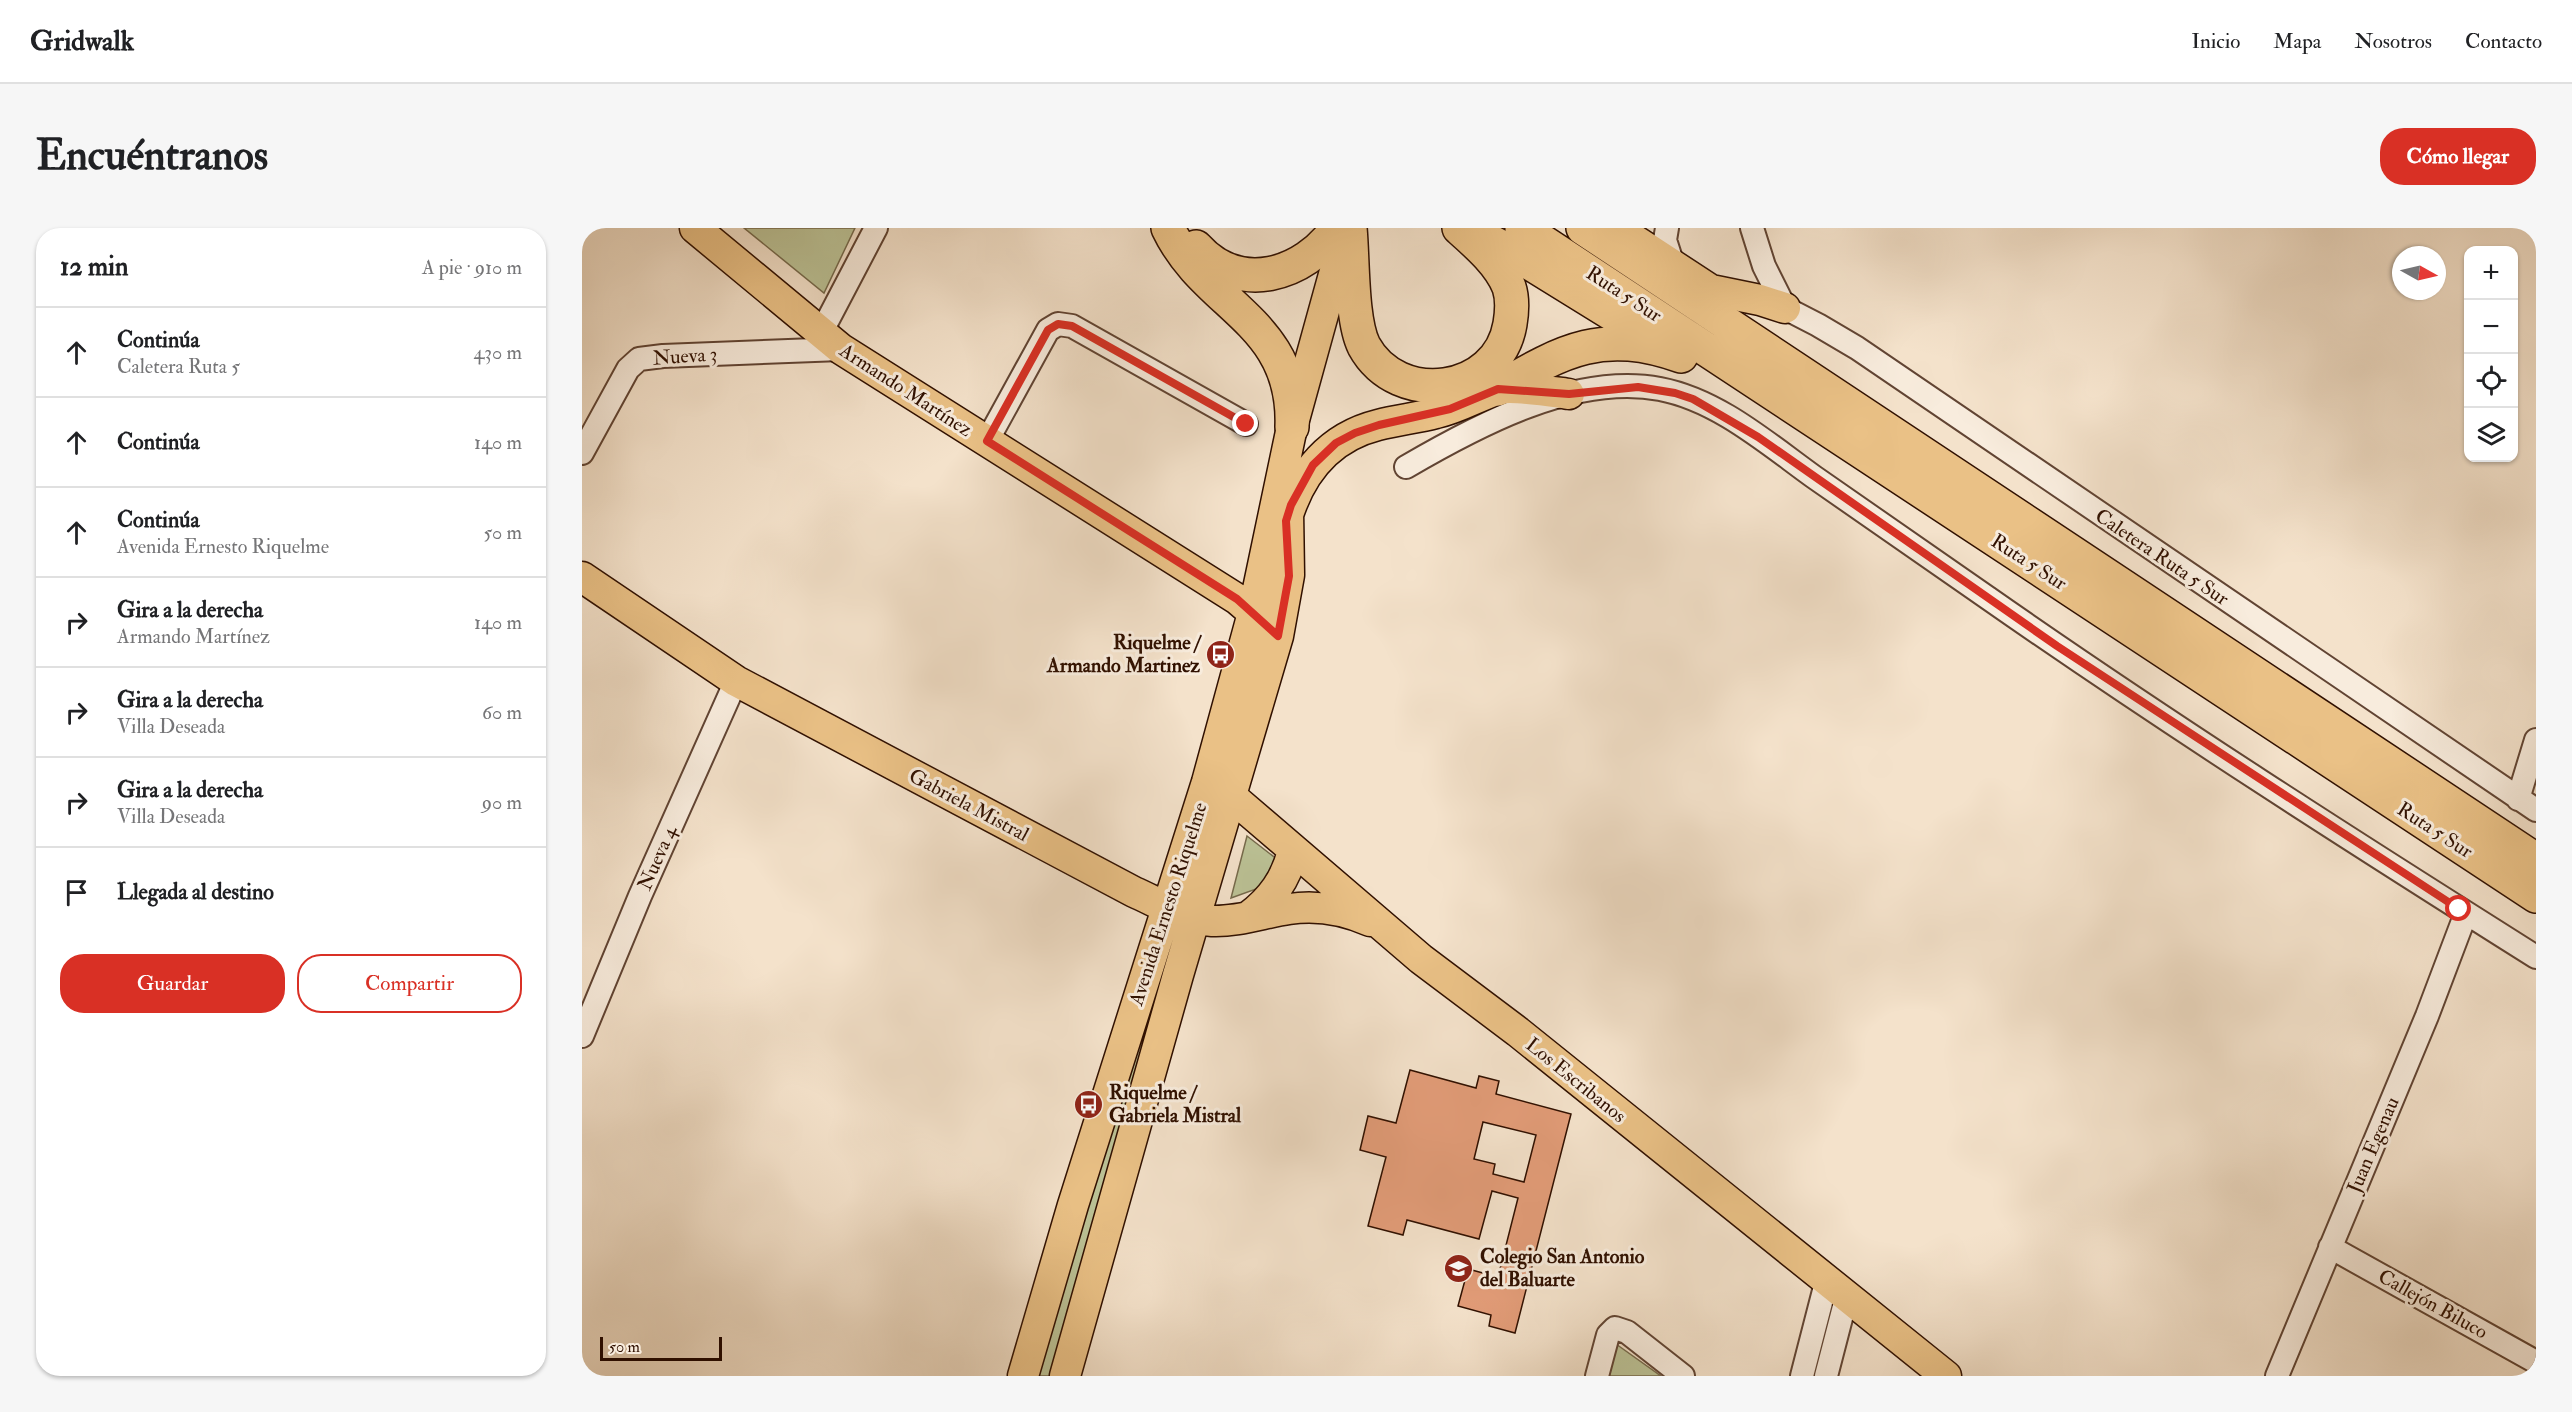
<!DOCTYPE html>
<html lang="es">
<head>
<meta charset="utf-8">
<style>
  body { margin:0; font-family:"IM FELL Double Pica",serif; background:#f6f6f6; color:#202124 }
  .controls { position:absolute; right:18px; top:18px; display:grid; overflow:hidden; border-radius:12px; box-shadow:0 2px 4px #0004 }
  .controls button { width:54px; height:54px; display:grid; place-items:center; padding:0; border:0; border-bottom:2px solid #e0e0e0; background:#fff; color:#202124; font:30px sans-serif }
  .compass { position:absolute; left:1810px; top:18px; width:54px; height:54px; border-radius:50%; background:#fff; box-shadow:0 2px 4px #0004; rotate:98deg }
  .scale { position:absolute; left:18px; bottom:15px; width:122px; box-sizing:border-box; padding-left:6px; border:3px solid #301000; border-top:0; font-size:16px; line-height:21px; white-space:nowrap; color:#301000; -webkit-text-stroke:4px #f8ecdd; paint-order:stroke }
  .stop { position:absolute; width:18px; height:18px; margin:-14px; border:4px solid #d93025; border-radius:50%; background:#fff }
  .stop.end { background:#d93025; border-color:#fff; box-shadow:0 2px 6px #0008 }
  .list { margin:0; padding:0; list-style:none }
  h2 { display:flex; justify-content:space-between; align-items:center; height:78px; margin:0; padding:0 24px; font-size:26px }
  h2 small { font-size:20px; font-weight:400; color:#757577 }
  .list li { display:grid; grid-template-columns:39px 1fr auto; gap:18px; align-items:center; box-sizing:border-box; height:90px; padding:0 24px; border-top:2px solid #e0e0e0 }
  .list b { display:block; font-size:22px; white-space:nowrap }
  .list p { margin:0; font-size:20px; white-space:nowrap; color:#757577 }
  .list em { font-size:20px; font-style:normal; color:#757577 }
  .actions { display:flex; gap:12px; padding:18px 24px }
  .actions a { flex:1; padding:14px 0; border:2px solid #d93025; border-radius:24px; text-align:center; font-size:21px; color:#d93025 }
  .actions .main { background:#d93025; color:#fff }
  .icon { flex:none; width:33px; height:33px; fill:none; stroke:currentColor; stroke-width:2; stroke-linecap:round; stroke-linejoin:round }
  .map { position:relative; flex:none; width:1954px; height:1148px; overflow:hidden; border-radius:24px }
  header { display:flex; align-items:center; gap:36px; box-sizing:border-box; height:84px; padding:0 30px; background:#fff; border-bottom:2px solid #e0e0e0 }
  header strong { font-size:28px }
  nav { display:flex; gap:33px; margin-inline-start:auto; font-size:21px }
  .intro { display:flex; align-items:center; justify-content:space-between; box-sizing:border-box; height:144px; padding:0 36px }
  h1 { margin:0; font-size:42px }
  .button { padding:15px 27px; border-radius:24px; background:#d93025; color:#fff; font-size:21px; font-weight:700 }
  main { display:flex; gap:36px; padding:0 36px }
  aside { flex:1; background:#fff; border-radius:24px; box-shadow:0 2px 4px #0004 }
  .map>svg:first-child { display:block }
  .green { fill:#bcc397; stroke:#766a4c; stroke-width:1.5 }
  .building { fill:#e29c78; stroke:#301000; stroke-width:1.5; fill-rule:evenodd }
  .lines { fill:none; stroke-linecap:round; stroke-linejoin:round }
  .minor-casing { stroke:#614433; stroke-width:26 }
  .major-casing { stroke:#301000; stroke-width:33 }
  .highway-casing { stroke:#301000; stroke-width:36 }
  .minor { stroke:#f8ecdd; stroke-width:22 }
  .major { stroke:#eac186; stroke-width:30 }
  .highway { stroke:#eac186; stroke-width:33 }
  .route { stroke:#d93025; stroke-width:8 }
  .labels { text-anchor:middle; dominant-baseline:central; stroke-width:6; stroke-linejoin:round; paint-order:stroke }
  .street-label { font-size:20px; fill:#301000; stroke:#f8ecdd }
  .poi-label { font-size:20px; font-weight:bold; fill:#301000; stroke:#f8ecdd; text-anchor:start }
</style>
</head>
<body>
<header>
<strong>Gridwalk</strong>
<nav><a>Inicio</a><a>Mapa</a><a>Nosotros</a><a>Contacto</a></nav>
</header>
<div class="intro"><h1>Encuéntranos</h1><a class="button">Cómo llegar</a></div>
<main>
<aside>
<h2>12 min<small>A pie · 910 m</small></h2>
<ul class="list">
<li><svg class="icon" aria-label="ahead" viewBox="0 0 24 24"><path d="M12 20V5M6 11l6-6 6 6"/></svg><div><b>Continúa</b><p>Caletera Ruta 5</p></div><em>430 m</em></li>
<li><svg class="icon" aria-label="ahead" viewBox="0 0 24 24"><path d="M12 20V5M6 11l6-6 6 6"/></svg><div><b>Continúa</b></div><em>140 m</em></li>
<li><svg class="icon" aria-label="ahead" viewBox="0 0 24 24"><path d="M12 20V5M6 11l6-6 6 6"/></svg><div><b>Continúa</b><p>Avenida Ernesto Riquelme</p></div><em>50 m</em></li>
<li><svg class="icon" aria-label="right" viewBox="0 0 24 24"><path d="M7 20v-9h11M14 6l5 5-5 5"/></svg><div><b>Gira a la derecha</b><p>Armando Martínez</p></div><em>140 m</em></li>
<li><svg class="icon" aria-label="right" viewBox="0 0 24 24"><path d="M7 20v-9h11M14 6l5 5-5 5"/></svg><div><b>Gira a la derecha</b><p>Villa Deseada</p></div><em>60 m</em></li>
<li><svg class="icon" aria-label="right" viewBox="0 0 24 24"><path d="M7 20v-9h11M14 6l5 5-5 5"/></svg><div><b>Gira a la derecha</b><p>Villa Deseada</p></div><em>90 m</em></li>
<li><svg class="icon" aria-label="arrive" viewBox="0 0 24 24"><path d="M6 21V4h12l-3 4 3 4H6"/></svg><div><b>Llegada al destino</b></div></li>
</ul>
<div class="actions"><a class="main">Guardar</a><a>Compartir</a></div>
</aside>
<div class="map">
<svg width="1954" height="1148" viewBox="0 0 1954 1148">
  <rect width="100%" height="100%" fill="#f4e2cb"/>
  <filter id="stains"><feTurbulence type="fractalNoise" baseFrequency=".00333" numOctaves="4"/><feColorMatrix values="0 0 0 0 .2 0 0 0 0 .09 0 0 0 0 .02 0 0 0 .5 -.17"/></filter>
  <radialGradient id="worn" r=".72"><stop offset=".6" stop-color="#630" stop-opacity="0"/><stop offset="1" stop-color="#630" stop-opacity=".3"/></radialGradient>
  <path class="green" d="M162,0h111l-31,65z
    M665,608l31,24 -19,28 -28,10z
    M592,691l9,3 -125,454h-22z
    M1034,1116l45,32h-54z"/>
  <path class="building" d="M828,842l66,18 3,-12 20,5 -3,13 75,20 -56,219 -26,-7 2,-11 -33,-9 10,-37 30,8 20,-79 -26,-7 -13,48 -72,-19 -4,15 -35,-9 18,-69 -26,-7 8,-34 28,7zM901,894l53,13 -12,47 -31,-8 2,-10 -21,-5z"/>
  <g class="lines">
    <defs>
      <path id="minor" d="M1085,0l-2,12 8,25
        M1170,0l12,38 21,42 33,17 39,23 679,462
        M239,105l55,-105
        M405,213l61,-111 10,-6 14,2 174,98
        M0,225l46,-84 11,-10 24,-3 178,-7
        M824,239c72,-42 169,-94 254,-78 58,11 108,55 154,88 58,41 116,81 174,121 179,125 364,243 548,359
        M1936,571l18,-59
        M0,808l58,-140 96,-215
        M1748,1019l206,115
        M1015,1148l11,-41 7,-7 12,4 56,44
        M1220,1148l25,-97
        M1244,1148l21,-81
        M1695,1148l150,-360 39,-103"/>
      <path id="major" d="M113,0l146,121 396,250 29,25
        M1034,0l95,62 49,10 25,8
        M705,290c14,-46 43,-81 91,-93 19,-5 39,-7 58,-12 22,-5 40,-16 60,-23 13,-5 57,2 73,4
        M0,349l154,104 398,211c25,11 51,27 78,29 26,1 51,-8 77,-12 27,-4 56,1 81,12
        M636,561l14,8 189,162 97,73 428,344
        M666,689c24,-18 38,-38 45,-66
        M441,1148l50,-171 134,-423 46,-169 39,-186 54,-196
        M483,1148l113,-401 100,-339 11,-61 -1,-65"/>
      <path id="highway" d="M586,0c38,80 128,92 124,199
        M768,0c3,31 1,92 14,118 34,62 134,49 146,-22 2,-12 3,-25 -1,-37 -9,-23 -32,-43 -50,-59
        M940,0l1014,668
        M1001,0l953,632
        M893,5l50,27 110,68
        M614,19c43,48 108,29 141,-19
        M916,161c66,-40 106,-60 183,-33"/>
    </defs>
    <use href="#minor" class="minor-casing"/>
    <use href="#major" class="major-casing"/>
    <use href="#highway" class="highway-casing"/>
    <use href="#minor" class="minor"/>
    <use href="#major" class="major"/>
    <use href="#highway" class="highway"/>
  </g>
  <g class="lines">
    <path class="route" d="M664,196l-174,-98 -14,-2 -10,6 -61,111 250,158 41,37 11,-60 -3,-55 5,-16 22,-40 23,-22 19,-10 24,-8 71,-16 48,-20 71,5 69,-7 37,6 18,6 65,38 299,209 402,263"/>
  </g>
  <defs>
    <symbol id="bus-disc" viewBox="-11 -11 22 22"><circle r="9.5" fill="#8f2418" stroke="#f8ecdd"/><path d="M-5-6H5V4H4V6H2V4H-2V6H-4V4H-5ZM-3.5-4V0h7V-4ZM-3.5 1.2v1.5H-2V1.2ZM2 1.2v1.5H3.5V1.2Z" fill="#fff"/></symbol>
    <symbol id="school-disc" viewBox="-11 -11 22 22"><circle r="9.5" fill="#8f2418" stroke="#f8ecdd"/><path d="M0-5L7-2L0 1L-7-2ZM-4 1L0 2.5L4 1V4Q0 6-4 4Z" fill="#fff"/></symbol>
  </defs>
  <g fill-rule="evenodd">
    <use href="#bus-disc" x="622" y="410" width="33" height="33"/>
    <use href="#bus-disc" x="490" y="860" width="33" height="33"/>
    <use href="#school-disc" x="860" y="1024" width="33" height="33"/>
  </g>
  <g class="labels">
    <g class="street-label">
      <text transform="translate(1042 66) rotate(33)">Ruta 5 Sur</text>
      <text transform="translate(103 128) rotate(-4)">Nueva 3</text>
      <text transform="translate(324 162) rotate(33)">Armando Martínez</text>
      <text transform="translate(1580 329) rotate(34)">Caletera Ruta 5 Sur</text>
      <text transform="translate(1447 334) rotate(33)">Ruta 5 Sur</text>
      <text transform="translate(387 577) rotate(28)">Gabriela Mistral</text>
      <text transform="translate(1853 602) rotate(33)">Ruta 5 Sur</text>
      <text transform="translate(75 630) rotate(-66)">Nueva 4</text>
      <text transform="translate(586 676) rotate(-72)">Avenida Ernesto Riquelme</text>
      <text transform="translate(994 852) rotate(39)">Los Escribanos</text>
      <text transform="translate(1791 917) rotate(-67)">Juan Egenau</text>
      <text transform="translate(1851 1076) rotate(29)">Callejón Biluco</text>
    </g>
    <g class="poi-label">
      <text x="618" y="414" text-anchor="end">Riquelme /<tspan x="618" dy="23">Armando Martinez</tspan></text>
      <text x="527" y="864">Riquelme /<tspan x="527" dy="23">Gabriela Mistral</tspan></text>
      <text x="898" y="1028">Colegio San Antonio<tspan x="898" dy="23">del Baluarte</tspan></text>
    </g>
  </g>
  <rect width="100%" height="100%" filter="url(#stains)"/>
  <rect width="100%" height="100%" fill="url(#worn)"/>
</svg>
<div class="controls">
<button>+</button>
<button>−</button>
<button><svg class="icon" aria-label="locate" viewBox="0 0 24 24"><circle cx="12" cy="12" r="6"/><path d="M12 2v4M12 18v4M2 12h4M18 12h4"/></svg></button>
<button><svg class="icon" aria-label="layers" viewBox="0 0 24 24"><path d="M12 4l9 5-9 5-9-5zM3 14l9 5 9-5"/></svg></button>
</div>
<svg class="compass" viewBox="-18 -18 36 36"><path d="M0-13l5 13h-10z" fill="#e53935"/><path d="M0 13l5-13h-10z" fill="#757577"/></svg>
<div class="scale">50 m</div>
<div class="stop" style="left:1877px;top:681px"></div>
<div class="stop end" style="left:664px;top:196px"></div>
</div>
</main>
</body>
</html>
